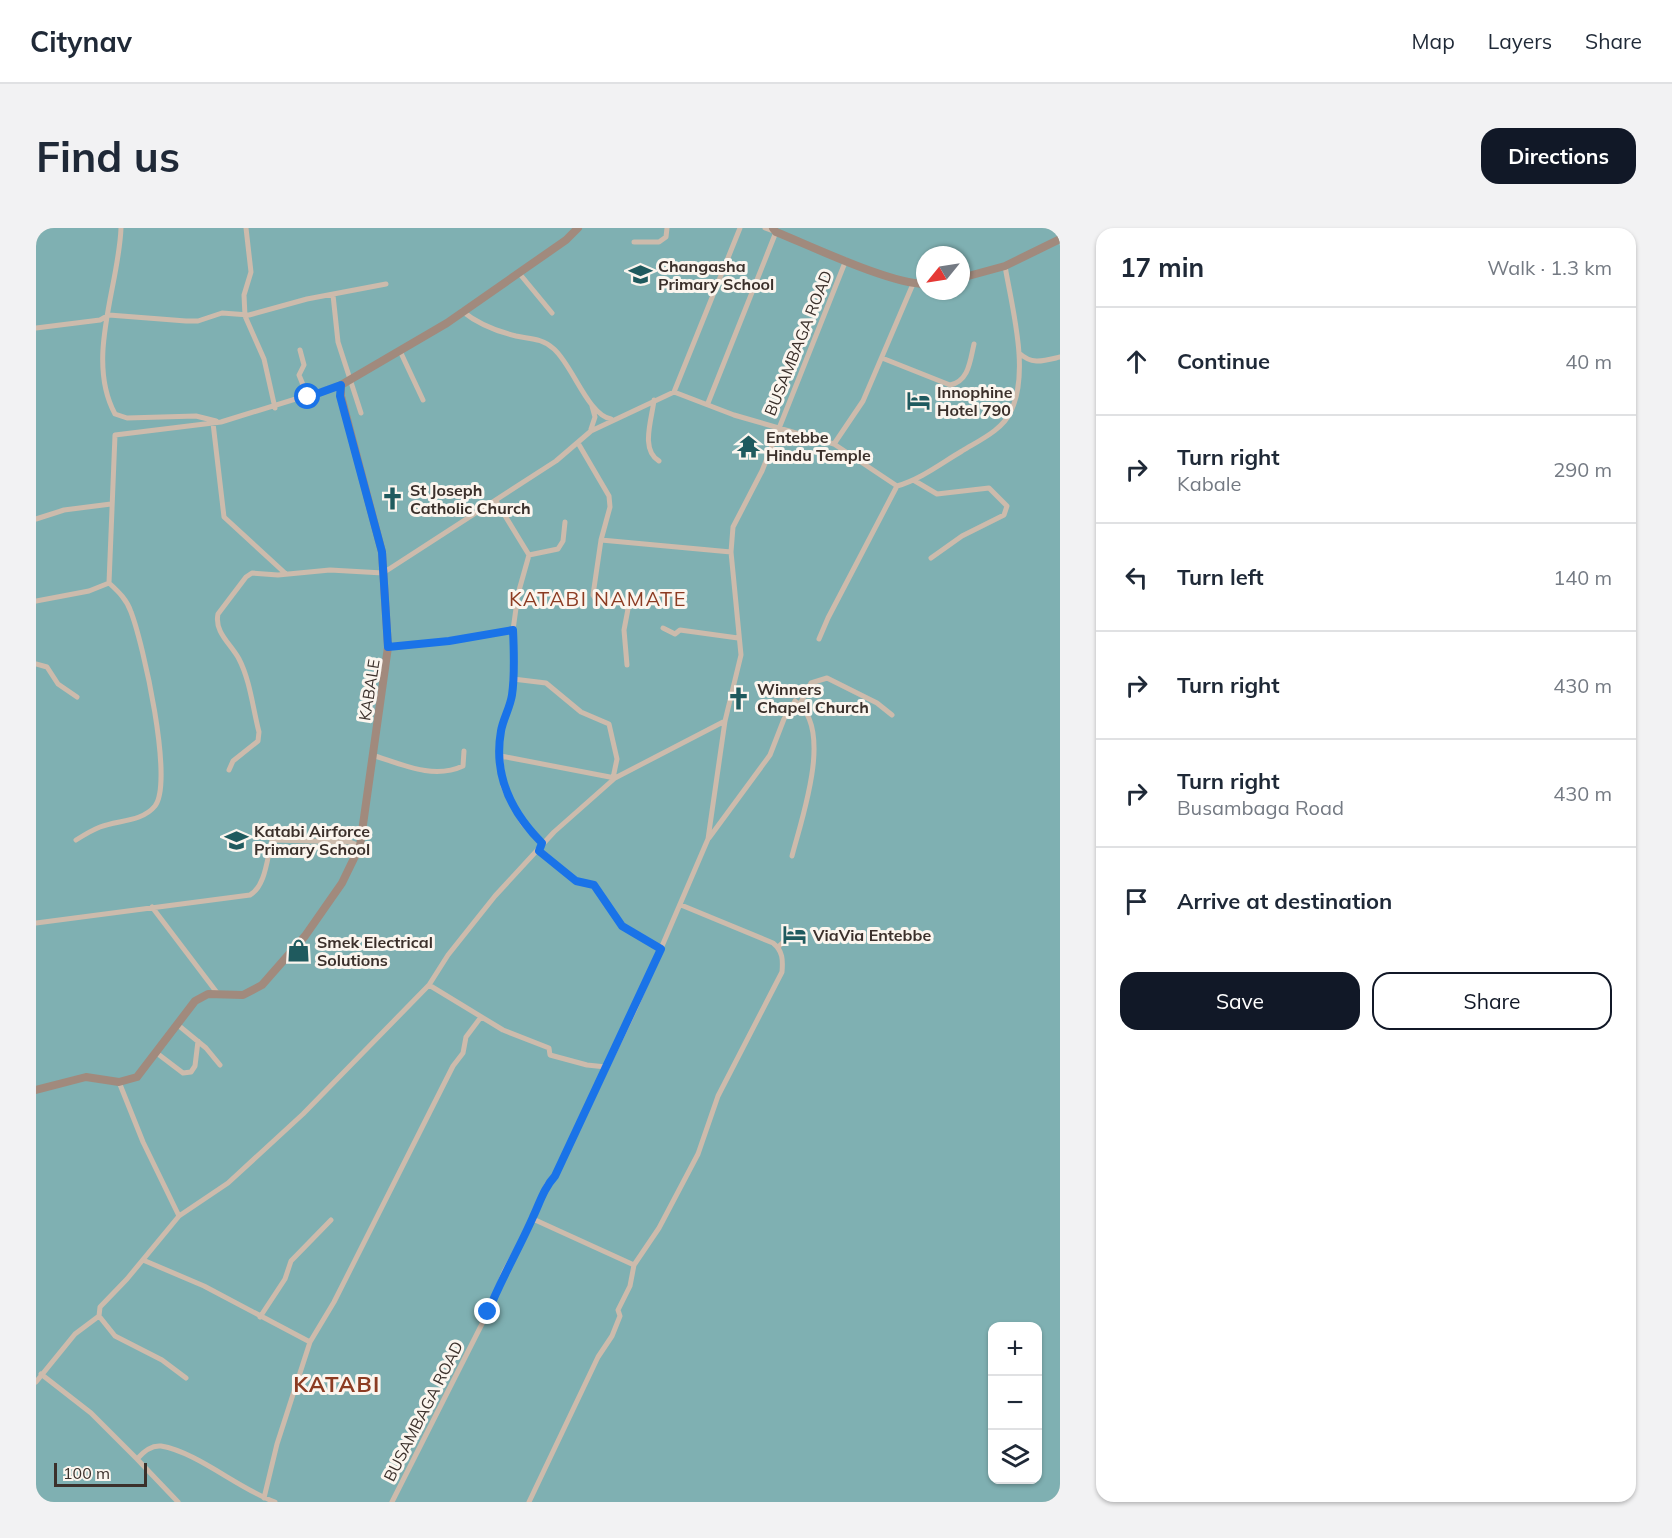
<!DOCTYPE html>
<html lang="en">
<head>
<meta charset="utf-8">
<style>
  body { margin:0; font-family:Mulish,sans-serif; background:#f2f2f3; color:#1f2937 }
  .controls { position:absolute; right:18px; bottom:18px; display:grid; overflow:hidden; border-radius:12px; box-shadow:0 2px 4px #0004 }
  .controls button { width:54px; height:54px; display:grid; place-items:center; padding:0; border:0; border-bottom:2px solid #e0e1e3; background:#fff; color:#1f2937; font:30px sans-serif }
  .compass { position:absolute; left:880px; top:18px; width:54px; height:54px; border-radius:50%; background:#fff; box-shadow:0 2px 4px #0004; rotate:240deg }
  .scale { position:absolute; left:18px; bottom:15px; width:93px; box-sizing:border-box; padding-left:6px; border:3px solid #3b302b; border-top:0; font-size:16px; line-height:21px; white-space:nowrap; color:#3b302b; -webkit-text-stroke:4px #fbf5ee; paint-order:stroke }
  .stop { position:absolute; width:18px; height:18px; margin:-14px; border:4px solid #1a73e8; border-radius:50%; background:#fff }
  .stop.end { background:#1a73e8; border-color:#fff; box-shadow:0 2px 6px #0008 }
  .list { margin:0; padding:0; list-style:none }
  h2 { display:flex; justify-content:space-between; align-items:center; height:78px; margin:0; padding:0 24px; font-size:26px }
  h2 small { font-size:20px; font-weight:400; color:#747a83 }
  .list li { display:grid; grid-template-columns:39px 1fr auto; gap:18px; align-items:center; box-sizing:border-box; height:108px; padding:0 24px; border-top:2px solid #e0e1e3 }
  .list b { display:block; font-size:22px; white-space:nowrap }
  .list p { margin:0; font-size:20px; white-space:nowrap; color:#747a83 }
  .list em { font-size:20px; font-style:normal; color:#747a83 }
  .actions { display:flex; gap:12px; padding:18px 24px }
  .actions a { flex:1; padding:14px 0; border:2px solid #111827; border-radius:18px; text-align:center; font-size:21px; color:#111827 }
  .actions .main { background:#111827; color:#fff }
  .icon { flex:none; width:33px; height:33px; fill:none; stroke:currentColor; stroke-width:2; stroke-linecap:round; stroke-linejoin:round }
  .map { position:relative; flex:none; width:1024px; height:1274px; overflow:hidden; border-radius:18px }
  header { display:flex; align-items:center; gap:36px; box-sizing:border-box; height:84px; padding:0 30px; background:#fff; border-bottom:2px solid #e0e1e3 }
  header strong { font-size:28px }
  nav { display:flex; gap:33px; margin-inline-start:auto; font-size:21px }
  .intro { display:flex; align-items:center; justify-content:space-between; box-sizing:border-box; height:144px; padding:0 36px }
  h1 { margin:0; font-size:42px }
  .button { padding:15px 27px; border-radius:18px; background:#111827; color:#fff; font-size:21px; font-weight:700 }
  main { display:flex; gap:36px; padding:0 36px }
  aside { flex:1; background:#fff; border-radius:18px; box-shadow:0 2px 4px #0004 }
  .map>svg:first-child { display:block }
  .water { fill:#7fb0b2; fill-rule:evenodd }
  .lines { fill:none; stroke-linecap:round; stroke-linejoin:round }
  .street { stroke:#cdbbac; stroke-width:5 }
  .secondary { stroke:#a18a7d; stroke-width:8 }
  .route { stroke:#1a73e8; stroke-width:8 }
  .labels { text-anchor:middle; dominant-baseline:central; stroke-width:6; stroke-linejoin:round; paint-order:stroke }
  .poi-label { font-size:16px; font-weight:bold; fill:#3b302b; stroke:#fbf5ee; text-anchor:start }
  .street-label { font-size:16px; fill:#3b302b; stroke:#fbf5ee }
  .quarter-label { font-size:20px; letter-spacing:1.5px; fill:#8c3b22; stroke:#fbf5ee }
  .district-label { font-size:22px; font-weight:bold; letter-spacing:1.5px; fill:#8c3b22; stroke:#fbf5ee }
</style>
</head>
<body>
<header>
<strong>Citynav</strong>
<nav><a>Map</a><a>Layers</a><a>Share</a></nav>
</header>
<div class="intro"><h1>Find us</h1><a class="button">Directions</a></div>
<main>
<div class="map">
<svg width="1024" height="1274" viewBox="0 0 1024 1274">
  <rect width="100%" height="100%" fill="#f4ebe1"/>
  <path class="water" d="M0,0h1024v1274h-1024zM889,27h36v36h-36zM957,1098h45v154h-45z"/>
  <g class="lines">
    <path class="street" d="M85,0c-2,58 -36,131 -6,186l12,4 69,-2 20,5
      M210,0l5,44 -7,23 1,21 19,43 11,49
      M598,14h25l7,-5 1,-9
      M483,45l33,40
      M297,67l5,47 23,71
      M426,83c16,13 33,20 54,25 14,3 26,2 38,13 19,17 34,66 57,70
      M0,100l64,-8 9,-5 77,6h12l24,-8 27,2 58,-16 79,-15
      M264,122l4,15 -5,10 9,22
      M364,123l23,49
      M983,125c13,12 24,8 41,4
      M846,130l68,27c19,-4 20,-24 24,-41
      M638,164l60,23 100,29 63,42
      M618,172c-2,19 -14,50 5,61
      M672,175l68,-171 -11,-4
      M177,195l11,94 62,57
      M555,201l4,-12 -3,-11
      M542,215l31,53 1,11 -9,33 -8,55 2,3 27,5 6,6 -4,21 3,35
      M798,216l29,-43 50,-117
      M879,253l22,13 52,-6 18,18 -3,9 -42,21 -31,22
      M460,273l33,54 -11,39 -5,36 -1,67 -11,33 -1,14 3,42 5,11 15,27 19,19
      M0,291l28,-9 47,-6
      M565,312l130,12
      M493,327l29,-6 5,-8 2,-19
      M0,373l53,-10 20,-8
      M627,400l12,6 5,-4 58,8
      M783,411l9,-21 69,-132c24,-7 43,-22 65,-35 16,-10 41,-21 49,-40 19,-39 1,-103 -6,-145
      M352,419l61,-6 64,-11
      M0,436l11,3 11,17 19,13
      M477,451l33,4 35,29 28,12 8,35 -4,19
      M764,476l11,-21 16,-5 50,25 15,12
      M336,527c29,9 61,25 91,11l1,-15
      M465,528l114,22
      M193,542l4,-9 25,-20 1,-9c-6,-23 -9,-52 -20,-73 -8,-15 -25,-27 -21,-45l28,-37 6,-4 26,2 52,-5 53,3 173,-112 35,-30 83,-39 66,-164
      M673,610l61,-83 14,-36 11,-18c40,26 6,119 -3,155
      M40,612c8,-5 16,-10 24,-13 18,-7 42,-5 55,-21 19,-25 -12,-163 -24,-194 -4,-12 -12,-20 -22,-29l6,-148 106,-13 120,-37
      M503,623l37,30 18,4 28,41 39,23
      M116,679l66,87
      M0,695l214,-28c16,-9 17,-38 22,-55l78,2 10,4
      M742,719l13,-12
      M393,757l74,45 46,18 1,7 37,10 19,2
      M142,797l28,23 14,17
      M122,826l25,19 8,-1 4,-6 3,-25
      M83,854l24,60 36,74
      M107,1032l61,26 106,56
      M598,1037l25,-37 39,-74 20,-58 64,-124c1,-12 1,-21 -9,-29l-92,-38
      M63,1088l16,20 47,24 24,18
      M224,1089l25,-38 6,-18 40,-41
      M5,1146l50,39 46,46c6,-7 14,-14 24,-13 36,6 78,43 114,56
      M0,1154l39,-48 24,-18 1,-9 27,-28 52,-63 49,-33 75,-69 126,-129 19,-30 47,-59 59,-64 61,-54 110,-57
      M101,1231l41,43
      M228,1270l13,-54 33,-102 24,-40 119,-236 10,-13 3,-16 15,-20
      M356,1274l96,-190 16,-40 29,-53 14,-35 8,-8 80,-167 73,-170 17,-118 16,-66 -10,-103 2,-25 29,-56 84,-211
      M493,1274l69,-145 14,-21 8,-20 -2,-6 12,-24 4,-21 -101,-46"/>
    <path class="secondary" d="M737,0l3,4c35,14 114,52 149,52
      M925,50l44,-12 55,-27
      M0,862l50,-13 33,5 18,-5 58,-76 13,-7 35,1 19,-10 43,-49 37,-53 18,-37 28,-199 -6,-95 -41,-156v-11l106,-62 119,-83 12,-12"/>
  </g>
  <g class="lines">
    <path class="route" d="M272,169l33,-12 -1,11 42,156 6,95 61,-6 64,-11c1,21 2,44 -1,65 -2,13 -9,24 -11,36 -8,45 11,82 41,112l-3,8 37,30 18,4 28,41 39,23 -106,227c-11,12 -15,26 -22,41 -14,32 -32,62 -45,95"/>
  </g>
  <defs>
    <symbol id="school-bare" viewBox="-9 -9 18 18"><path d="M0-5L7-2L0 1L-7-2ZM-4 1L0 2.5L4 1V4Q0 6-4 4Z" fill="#1f5a5e" stroke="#fbf5ee" stroke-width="2.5" paint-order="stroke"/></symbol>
    <symbol id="hotel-bare" viewBox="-9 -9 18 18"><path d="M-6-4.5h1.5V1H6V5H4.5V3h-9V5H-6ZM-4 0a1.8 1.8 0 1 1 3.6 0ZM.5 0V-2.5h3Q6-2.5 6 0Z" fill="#1f5a5e" stroke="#fbf5ee" stroke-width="2.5" paint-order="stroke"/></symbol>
    <symbol id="temple-bare" viewBox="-9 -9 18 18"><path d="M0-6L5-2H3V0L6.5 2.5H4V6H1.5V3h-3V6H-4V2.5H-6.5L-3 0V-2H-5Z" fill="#1f5a5e" stroke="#fbf5ee" stroke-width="2.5" paint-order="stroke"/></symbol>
    <symbol id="church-bare" viewBox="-9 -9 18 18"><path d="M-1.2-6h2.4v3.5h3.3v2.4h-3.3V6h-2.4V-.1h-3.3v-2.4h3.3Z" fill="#1f5a5e" stroke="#fbf5ee" stroke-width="2.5" paint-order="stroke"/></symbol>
    <symbol id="shop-bare" viewBox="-9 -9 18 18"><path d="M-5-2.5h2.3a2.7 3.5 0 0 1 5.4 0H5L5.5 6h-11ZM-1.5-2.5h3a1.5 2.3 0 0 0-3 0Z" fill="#1f5a5e" stroke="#fbf5ee" stroke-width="2.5" paint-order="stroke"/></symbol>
  </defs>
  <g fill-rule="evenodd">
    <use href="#school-bare" x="588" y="30" width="33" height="33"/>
    <use href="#hotel-bare" x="866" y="156" width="33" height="33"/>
    <use href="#temple-bare" x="696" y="202" width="33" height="33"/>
    <use href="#church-bare" x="340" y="254" width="33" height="33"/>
    <use href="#church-bare" x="686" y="454" width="33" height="33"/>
    <use href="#school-bare" x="184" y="596" width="33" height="33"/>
    <use href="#hotel-bare" x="742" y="690" width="33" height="33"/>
    <use href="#shop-bare" x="246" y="706" width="33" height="33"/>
  </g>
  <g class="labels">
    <g class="poi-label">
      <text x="622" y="38">Changasha<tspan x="622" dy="18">Primary School</tspan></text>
      <text x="901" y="164">Innophine<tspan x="901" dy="18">Hotel 790</tspan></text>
      <text x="730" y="209">Entebbe<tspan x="730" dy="18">Hindu Temple</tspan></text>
      <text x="374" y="262">St Joseph<tspan x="374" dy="18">Catholic Church</tspan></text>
      <text x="721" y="461">Winners<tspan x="721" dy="18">Chapel Church</tspan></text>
      <text x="218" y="603">Katabi Airforce<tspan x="218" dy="18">Primary School</tspan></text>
      <text x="777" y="707">ViaVia Entebbe</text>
      <text x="281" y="714">Smek Electrical<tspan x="281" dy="18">Solutions</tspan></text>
    </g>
    <g class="street-label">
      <text transform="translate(762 115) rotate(-68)">BUSAMBAGA ROAD</text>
      <text transform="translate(333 462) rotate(-81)">KABALE</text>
      <text transform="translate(387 1183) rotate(-63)">BUSAMBAGA ROAD</text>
    </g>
    <g class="quarter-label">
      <text x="562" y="370">KATABI NAMATE</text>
    </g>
    <g class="district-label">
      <text x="301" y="1156">KATABI</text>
    </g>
  </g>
</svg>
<div class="controls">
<button>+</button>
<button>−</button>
<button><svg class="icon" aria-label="layers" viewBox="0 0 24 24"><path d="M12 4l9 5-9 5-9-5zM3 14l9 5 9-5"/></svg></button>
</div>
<svg class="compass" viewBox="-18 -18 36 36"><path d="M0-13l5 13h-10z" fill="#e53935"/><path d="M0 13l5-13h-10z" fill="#747a83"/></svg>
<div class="scale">100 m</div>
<div class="stop" style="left:272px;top:169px"></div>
<div class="stop end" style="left:452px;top:1084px"></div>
</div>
<aside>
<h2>17 min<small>Walk · 1.3 km</small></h2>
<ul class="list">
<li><svg class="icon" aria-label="ahead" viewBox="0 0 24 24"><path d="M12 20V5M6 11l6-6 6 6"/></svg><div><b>Continue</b></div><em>40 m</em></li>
<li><svg class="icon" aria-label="right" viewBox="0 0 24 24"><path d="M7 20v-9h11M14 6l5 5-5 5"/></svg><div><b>Turn right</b><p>Kabale</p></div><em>290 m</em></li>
<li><svg class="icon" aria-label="left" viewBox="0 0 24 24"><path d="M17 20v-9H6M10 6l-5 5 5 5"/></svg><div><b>Turn left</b></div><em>140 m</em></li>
<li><svg class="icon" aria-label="right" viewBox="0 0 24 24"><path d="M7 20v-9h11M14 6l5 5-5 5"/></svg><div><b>Turn right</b></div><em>430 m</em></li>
<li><svg class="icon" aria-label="right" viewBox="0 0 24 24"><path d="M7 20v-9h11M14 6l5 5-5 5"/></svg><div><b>Turn right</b><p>Busambaga Road</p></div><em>430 m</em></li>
<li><svg class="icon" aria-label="arrive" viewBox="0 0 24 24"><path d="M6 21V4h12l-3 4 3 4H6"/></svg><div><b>Arrive at destination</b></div></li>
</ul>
<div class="actions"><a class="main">Save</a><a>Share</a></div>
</aside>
</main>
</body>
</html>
